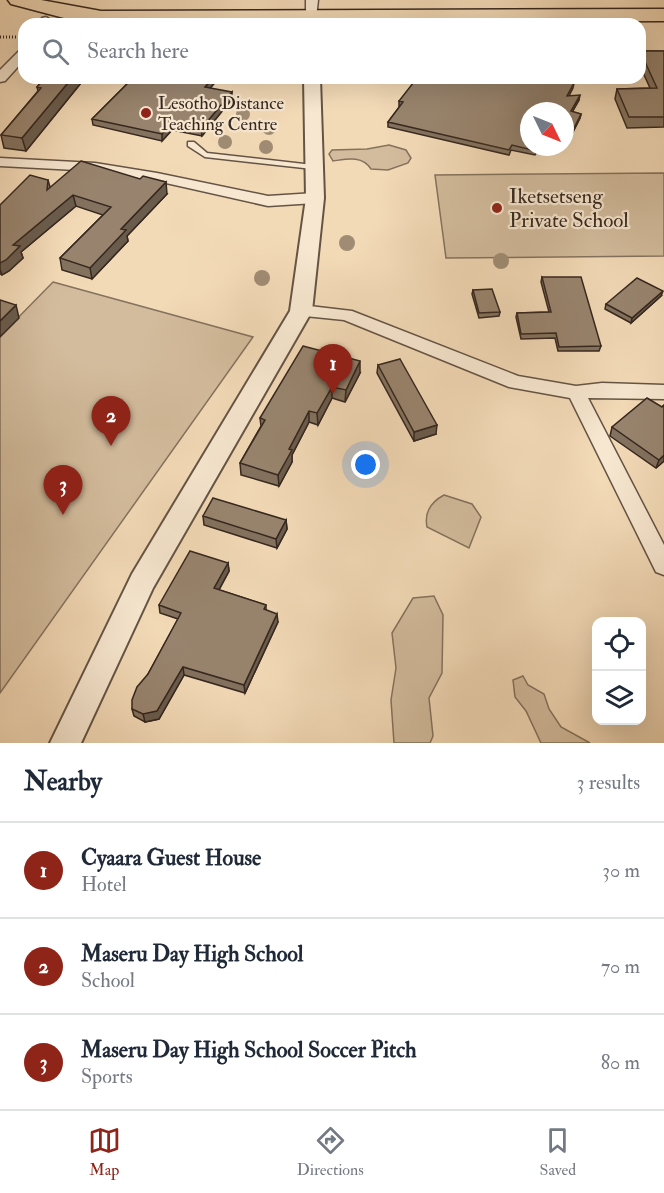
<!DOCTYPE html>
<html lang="en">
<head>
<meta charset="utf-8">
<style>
  body { margin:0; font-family:"IM FELL Double Pica",serif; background:#f2f2f3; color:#1f2937 }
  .controls { position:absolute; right:18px; bottom:18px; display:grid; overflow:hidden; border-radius:12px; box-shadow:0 6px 24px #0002 }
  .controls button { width:54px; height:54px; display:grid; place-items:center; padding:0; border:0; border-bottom:2px solid #e0e1e3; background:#fff; color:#1f2937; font:30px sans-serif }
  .compass { position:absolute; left:520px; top:102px; width:54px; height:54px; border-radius:50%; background:#fff; box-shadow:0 6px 24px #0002; rotate:133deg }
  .you { position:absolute; left:366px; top:465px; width:21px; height:21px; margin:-15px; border:4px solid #fff; border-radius:50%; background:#1a73e8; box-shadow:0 0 0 9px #1a73e833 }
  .badge { display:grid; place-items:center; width:39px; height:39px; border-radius:50%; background:#8f2418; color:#fff; font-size:20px; font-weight:700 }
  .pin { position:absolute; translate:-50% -50px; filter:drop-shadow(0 2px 3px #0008) }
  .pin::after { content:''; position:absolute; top:32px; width:21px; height:18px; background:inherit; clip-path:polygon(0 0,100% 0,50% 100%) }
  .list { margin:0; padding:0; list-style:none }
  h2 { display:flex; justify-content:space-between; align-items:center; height:78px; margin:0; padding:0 24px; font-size:26px }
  h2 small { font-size:20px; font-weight:400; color:#747a83 }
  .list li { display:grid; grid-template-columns:39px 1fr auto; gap:18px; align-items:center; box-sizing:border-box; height:96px; padding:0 24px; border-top:2px solid #e0e1e3 }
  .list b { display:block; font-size:22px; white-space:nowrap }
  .list p { margin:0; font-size:20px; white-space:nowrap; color:#747a83 }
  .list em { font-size:20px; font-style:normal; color:#747a83 }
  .icon { flex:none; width:33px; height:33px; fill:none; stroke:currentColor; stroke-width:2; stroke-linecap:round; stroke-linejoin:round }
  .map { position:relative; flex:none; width:664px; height:743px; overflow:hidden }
  .search { position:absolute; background:#fff; box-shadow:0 6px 24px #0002; left:18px; right:18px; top:18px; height:66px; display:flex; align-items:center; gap:15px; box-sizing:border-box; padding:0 21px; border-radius:18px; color:#747a83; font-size:22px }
  .sheet { height:366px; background:#fff }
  nav { display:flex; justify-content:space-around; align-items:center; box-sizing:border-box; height:84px; border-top:2px solid #e0e1e3; background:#fff; font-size:16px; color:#747a83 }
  nav a { display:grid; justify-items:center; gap:3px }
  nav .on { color:#8f2418 }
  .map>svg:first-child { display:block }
  .green { fill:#d3bc9d; stroke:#84725e; stroke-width:1.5 }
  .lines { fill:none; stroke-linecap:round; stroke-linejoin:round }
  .service-casing { stroke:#655445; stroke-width:3 }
  .minor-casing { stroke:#655445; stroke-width:3 }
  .tertiary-casing { stroke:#655445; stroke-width:4 }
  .primary-casing { stroke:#36271f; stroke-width:3 }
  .path { stroke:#36271f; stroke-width:3; stroke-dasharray:1 2; stroke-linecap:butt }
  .service { fill:#f7e7d0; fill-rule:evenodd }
  .minor { fill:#f7e7d0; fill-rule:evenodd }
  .tertiary { fill:#f7e7d0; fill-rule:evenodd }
  .primary { fill:#f3dab7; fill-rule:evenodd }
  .tree { fill:#a08c74 }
  .wall { fill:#83725f; stroke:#36271f; stroke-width:1.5 }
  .shaded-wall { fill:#6a5c4d; stroke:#36271f; stroke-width:1.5 }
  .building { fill:#98846e; stroke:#36271f; stroke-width:1.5 }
  .poi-dot { fill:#8f2418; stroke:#f7e7d0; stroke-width:2 }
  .labels { text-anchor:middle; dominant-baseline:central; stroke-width:4.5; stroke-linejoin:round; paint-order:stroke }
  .far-poi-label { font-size:18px; fill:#36271f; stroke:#f7e7d0; text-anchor:start }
  .poi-label { font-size:21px; fill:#36271f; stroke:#f7e7d0; text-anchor:start }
</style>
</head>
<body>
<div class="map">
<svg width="664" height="743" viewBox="0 0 664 743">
  <rect width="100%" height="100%" fill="#f3dab7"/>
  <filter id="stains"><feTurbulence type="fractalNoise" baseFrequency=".00333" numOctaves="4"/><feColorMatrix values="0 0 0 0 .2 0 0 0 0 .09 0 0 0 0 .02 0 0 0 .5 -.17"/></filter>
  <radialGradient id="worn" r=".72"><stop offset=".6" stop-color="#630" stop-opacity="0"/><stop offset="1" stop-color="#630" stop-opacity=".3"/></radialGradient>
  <path class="green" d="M389,145l17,5 5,8 -3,5 -20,7 -17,-1c-9,-14 -24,-10 -38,-8l-4,-7 3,-4 35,-1z
    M664,173v83l-218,2 -11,-83z
    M53,282l200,55 -253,356v-357z
    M444,495l28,9 9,13 -12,31 -42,-21c-3,-15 4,-25 17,-32z
    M434,596l9,19 -1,58 -13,25 4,38 -3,7h-36l-3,-43 5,-32 -4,-35 21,-35z
    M523,676l5,9 16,9 5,15 12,18 29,16h-49l-15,-32 -11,-14 -2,-17z"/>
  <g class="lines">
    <defs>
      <path id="service" d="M188,142h6l13,11 106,12 4,2 -4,2 -108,-12 -17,-11z"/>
      <path id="minor" d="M306,0h12l-2,18 -4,1 -6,-4z
        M46,17l6,4 -2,3h-12l4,-6z
        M24,49v11l-19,21 -5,1v-12l20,-20z
        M0,158l95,5 62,10 111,23 47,-3 8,5 -8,5 -47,3 -111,-25 -62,-10 -95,-5z
        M301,305l51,6 166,65 58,10 26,-3 62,2v14l-76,-1 76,147v30l-8,-3 -86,-174 -61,-11 -165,-67 -49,-5 -2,-4 2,-4z"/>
      <path id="tertiary" d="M304,78h16l4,120 -12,113 -159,277 -72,155h-31l82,-169 158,-263 16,-113z"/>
      <path id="primary" d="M8,0h33l60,11 563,-2v12l-563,2 -37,-5 -53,-14z"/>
    </defs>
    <use href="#service" class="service-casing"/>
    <use href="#minor" class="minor-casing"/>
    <use href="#tertiary" class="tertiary-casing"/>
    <use href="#primary" class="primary-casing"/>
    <path class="path" d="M0,37h17"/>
    <use href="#service" class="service"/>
    <use href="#minor" class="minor"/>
    <use href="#tertiary" class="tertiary"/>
    <use href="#primary" class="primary"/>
  </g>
  <g class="tree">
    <circle cx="243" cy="114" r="7"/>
    <circle cx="269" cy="128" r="7"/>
    <circle cx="225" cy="142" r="7"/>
    <circle cx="266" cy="147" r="7"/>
    <circle cx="347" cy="243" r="8"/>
    <circle cx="501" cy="261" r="8"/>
    <circle cx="262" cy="278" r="8"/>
  </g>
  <path class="wall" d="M640,51h24v76l-37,1 -12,-29 2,-10 33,-1 -10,-22z
    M45,78h40l-59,73 -22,-3 -3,-13 37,-44 -1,-4z
    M100,78h119l-9,10 22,11 -30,37 -30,-6 -10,11 -69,-16 -1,-6 40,-40 -31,4z
    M574,83l-1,5 -4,8 10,4 -7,12 9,2 -1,4 -10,20 -5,-1v-26h-36l11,36 -5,8 -24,-5 -2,5 -121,-28v-5l12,-16h-1v-5z
    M48,180l2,7 117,7 -40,42 1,5 -36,38 -30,-9 -2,-12 43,-43 -27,-9 -55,46 2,6 -14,13 -7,4 -2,-1v-69z
    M542,277l59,69 -2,5h-41l-3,-13 -34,1 -5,-22 1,-4 32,-1 -8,-30z
    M473,290l27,22 -1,4 -20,2 -7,-24z
    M661,296l-30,27 -26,-14 1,-5z
    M378,365l58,69 -22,7 -37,-68z
    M360,373l-15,29 -13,-4 -14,27 -9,-3 -17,33v7l-13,24 -38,-11 -1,-12 21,-37 -1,-8z
    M664,405v56l-8,7 -46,-32 2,-9 50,-20z
    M203,516l83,4 1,9 -10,19 -73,-23z
    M228,563l1,8 -10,19 47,15v5l12,12 -33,71 -61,-18 -25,44 -14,3 -11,-6 -2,-7 16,-35 30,-55 -18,-6 -1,-8z"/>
  <path class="shaded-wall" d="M72,78h13l-59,73 -4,-13z
    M100,78h37l-36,5z
    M213,78h6l-14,16v-7z
    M232,92v7l-30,37 -1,-7z
    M580,95l-1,5 -9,16 1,-5z
    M581,114l-1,4 -10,20 1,-4z
    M171,123l1,7 -10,11v-7z
    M166,182l1,12 -40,42 1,5 -36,38 -2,-11 31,-39z
    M73,195l3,11 -55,46 2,6 -14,13 -7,4 -2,-6v-6l13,-18z
    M663,291l-2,5 -30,27 1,-5z
    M16,305l3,13 -19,19v-16z
    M360,361v12l-15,29 1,-12z
    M332,387v11l-14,27 -1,-12z
    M309,411v11l-17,33v7l-13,24 -1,-11 11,-26z
    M437,425l-1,9 -22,7v-9z
    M664,455v6l-8,7 3,-8z
    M286,520l1,9 -10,19 -1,-9z
    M228,563l1,8 -14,26 -1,-9z
    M277,614l1,8 -33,71 -1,-8z
    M183,667l1,8 -25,44 -14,3 -2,-8z"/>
  <path class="building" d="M640,51h24v66h-35l-12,-28 40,-1z
    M45,78h27l-50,60 -21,-3 40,-47 -4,-1z
    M133,78h80l-8,9 27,5 -31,37 -30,-6 -9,11 -70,-15z
    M417,78h131l26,5 -7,13 13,-1 -9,16 10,3 -10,20 -6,-2v-21h-36v36h9l-2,4 -24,-6 -3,5 -121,-28 15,-20 -4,-1z
    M81,161l59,18 3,-3 23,6 -45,47 5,1 -36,38 -30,-10 51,-51 -38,-12 -60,50 7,1 -14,14 -6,3v-58l30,-30 18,5 -1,10z
    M542,277h39l20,69 -42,1 -3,-14 -35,1 -4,-21 34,-1z
    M637,278l26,13 -31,27 -26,-14z
    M492,289l8,23 -21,1 -6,-23z
    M0,300l16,5 -16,16z
    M303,346l57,15 -14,29 -14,-3 -15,26 -8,-2 -20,38 3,1 -14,25 -38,-12 25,-43 -5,-2z
    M400,359l37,66 -23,7 -36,-67z
    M647,398l15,9 2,-2v50l-5,5 -47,-33z
    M213,498l73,22 -10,19 -73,-23z
    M190,551l38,12 -14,25 52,17 -2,4 13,5 -33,71 -61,-18 -26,44 -14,3 -11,-5v-9l5,-13 11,-13 33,-61 -22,-8z"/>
  <g class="poi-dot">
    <circle cx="146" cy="113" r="6"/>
    <circle cx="497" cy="208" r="6"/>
  </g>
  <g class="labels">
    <g class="far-poi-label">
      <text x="158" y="103">Lesotho Distance<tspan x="158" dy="21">Teaching Centre</tspan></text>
    </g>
    <g class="poi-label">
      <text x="509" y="196">Iketsetseng<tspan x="509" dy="24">Private School</tspan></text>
    </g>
  </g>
  <rect width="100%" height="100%" filter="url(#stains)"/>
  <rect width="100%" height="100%" fill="url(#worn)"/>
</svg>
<div class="controls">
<button><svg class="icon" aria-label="locate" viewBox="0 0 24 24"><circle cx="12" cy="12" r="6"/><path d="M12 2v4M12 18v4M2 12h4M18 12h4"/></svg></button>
<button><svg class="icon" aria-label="layers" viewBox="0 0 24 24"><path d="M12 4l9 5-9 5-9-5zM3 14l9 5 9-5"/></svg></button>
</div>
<svg class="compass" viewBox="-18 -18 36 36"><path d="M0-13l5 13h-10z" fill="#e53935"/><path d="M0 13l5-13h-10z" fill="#747a83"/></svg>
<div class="you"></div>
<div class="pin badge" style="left:333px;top:394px">1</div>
<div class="pin badge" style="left:111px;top:446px">2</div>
<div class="pin badge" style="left:63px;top:515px">3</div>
<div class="search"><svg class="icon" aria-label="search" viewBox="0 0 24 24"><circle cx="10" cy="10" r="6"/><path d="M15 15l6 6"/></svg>Search here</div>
</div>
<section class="sheet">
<h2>Nearby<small>3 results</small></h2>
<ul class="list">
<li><span class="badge">1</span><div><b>Cyaara Guest House</b><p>Hotel</p></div><em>30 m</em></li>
<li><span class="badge">2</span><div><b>Maseru Day High School</b><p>School</p></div><em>70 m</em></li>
<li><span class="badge">3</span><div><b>Maseru Day High School Soccer Pitch</b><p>Sports</p></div><em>80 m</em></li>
</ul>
</section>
<nav>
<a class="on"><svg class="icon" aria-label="map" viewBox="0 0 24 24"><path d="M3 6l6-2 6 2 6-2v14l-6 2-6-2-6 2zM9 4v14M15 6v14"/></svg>Map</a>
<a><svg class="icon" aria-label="directions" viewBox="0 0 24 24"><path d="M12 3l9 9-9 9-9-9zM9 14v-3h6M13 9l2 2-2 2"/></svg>Directions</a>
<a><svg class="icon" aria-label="saved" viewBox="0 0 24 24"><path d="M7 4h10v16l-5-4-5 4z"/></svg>Saved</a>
</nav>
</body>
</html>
